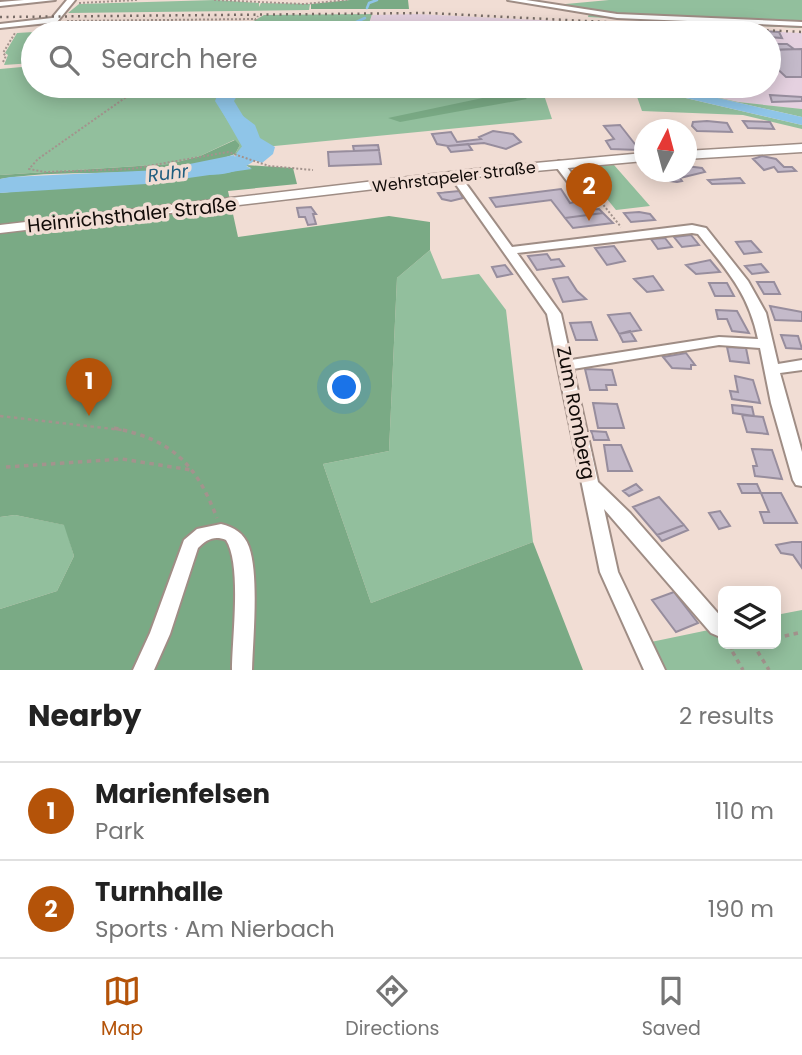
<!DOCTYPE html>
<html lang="en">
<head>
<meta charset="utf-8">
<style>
  body { margin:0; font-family:Poppins,sans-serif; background:#f2f2f2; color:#222 }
  .controls { position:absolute; right:21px; bottom:21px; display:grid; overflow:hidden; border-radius:10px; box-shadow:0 4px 18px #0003 }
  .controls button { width:63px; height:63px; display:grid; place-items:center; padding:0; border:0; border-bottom:2px solid #e0e0e0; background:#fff; color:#222; font:35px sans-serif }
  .compass { position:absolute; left:634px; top:119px; width:63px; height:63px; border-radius:50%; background:#fff; box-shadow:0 4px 18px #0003; rotate:6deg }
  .you { position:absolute; left:345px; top:388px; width:24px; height:24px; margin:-18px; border:5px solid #fff; border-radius:50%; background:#1a73e8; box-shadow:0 0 0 10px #1a73e833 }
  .badge { display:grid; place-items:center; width:46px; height:46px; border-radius:50%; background:#b45309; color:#fff; font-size:23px; font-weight:700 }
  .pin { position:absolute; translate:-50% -58px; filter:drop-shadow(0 2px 4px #0008) }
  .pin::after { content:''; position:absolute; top:37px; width:24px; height:21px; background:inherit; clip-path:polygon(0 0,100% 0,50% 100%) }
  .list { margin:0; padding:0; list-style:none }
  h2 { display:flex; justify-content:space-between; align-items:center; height:91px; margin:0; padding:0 28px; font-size:30px }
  h2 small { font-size:23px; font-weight:400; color:#767676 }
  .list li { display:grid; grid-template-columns:46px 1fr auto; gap:21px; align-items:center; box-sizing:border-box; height:98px; padding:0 28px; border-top:2px solid #e0e0e0 }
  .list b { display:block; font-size:26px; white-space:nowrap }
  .list p { margin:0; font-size:23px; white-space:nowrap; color:#767676 }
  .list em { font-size:23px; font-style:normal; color:#767676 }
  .icon { flex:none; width:38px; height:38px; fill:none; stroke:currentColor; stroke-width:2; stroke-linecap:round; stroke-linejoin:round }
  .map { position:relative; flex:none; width:802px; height:670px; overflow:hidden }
  .search { position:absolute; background:#fff; box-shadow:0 4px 18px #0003; left:21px; right:21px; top:21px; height:77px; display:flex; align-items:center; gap:18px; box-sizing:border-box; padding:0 24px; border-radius:38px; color:#767676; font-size:26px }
  .sheet { height:287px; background:#fff }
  nav { display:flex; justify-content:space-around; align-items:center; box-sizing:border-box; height:98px; border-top:2px solid #e0e0e0; background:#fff; font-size:19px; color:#767676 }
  nav a { display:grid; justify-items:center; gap:4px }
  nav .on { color:#b45309 }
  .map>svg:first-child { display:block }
  .industrial { fill:#e5d1e0 }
  .green { fill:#92bf9d }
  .forest { fill:#7aaa85 }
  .water { fill:#8fc5e8 }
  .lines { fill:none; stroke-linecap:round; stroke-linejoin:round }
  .stream { stroke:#8fc5e8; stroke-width:2.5 }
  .river { fill:#8fc5e8; fill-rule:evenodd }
  .building { fill:#c4baca; stroke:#978d9d; stroke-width:2 }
  .minor-casing { stroke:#9f8d85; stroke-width:4 }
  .major-casing { stroke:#9f8d85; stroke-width:3 }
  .path-far2 { stroke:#a3938d; stroke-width:2; stroke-dasharray:2 2; stroke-linecap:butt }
  .path-far1 { stroke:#a3938d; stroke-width:2.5; stroke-dasharray:3.5 3.5; stroke-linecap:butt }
  .path { stroke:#a3938d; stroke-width:3.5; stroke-dasharray:4.5 4.5; stroke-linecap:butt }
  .minor { fill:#fff; fill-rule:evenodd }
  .major { fill:#fff; fill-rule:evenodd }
  .rail { stroke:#796d67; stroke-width:2.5; stroke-dasharray:2 4.5; stroke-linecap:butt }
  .labels { text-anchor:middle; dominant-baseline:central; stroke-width:7; stroke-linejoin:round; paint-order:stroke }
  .far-street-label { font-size:16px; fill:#110b08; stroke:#f1ddd4 }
  .far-water-label { font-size:18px; font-style:italic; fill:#1e5d7f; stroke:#f1ddd4 }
  .street-label { font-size:19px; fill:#110b08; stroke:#f1ddd4 }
</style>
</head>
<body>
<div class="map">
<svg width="802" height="670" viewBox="0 0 802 670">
  <rect width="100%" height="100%" fill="#f1ddd4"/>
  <path class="industrial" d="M416,14l386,19v76l-64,-7 -67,-16h98v-53h-403l6,-18z"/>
  <path class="green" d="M215,0l44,3v4l2,-4 49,1 -1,6 -241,3 11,-9z
    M609,0h193v28l-214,-11 1,-4 24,3 -58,-11z
    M372,14l-6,19h-159l-5,-4 9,-8h39v2l14,-8z
    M152,25l-1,8h-118v30l-29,2 4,-10 -3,-2 12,-20z
    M33,66v20h601l168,39v4l-59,-14 -101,-4 -7,-20 -92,1 9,27 -299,29 -14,12 -4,-6 5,-9 -6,-5 -34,16 -31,8 -169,11v-106z
    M665,86l73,16 64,7v8z
    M614,165l36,41 -34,4 -35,-43z
    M430,250l12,29 37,-5 27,36 27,232 -162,61 -48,-139 66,-13 8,-173z
    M15,515l50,10 9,31 -17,35 -57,18v-92z
    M802,610v60h-137l-14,-28 72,-15v17h53v-29z"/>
  <path class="forest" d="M350,0h58l1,9h-98v-5z
    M521,94l6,5 -127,23 -12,-4 104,-22z
    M235,140l5,5 -5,9c-75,29 -159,12 -235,25v-4l169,-11 31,-8z
    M245,165l48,3 4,16 -69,7 10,46 151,-21 41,6v28l-33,28 -8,173 -66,13 48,139 162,-61 50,128h-583v-61l57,-18 17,-35 -10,-31 -49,-10 -15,2v-324l251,-25z"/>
  <path class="water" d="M221,86h17l-10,13 3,8 24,18 5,13 15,9 -2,7 -11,9 -26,-9 7,-9 -28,-44z
    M634,86h31l137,31v8z
    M234,155l3,6 15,8 -106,15 -146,9v-14l10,-2 150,-7z"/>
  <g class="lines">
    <path class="stream" d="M367,8l2,-5 8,-3
      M351,33l-12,-3 26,-12"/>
    <path class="river" d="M227,86h16l-9,15 30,49c-12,19 -43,29 -65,23l-3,-4 3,-4 34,-7 11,-8 -28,-49z"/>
  </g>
  <path class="building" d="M507,22l126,6 -5,-4 151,8 3,6 -13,-1v-4h-265l-2,-5h3z
    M769,44h18l7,5 -25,1z
    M802,49v28h-16l-17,-16v-11z
    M694,86h60l-11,11z
    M770,95l32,2v4l-30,1z
    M707,121l20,2 5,9 -35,-1 -5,-5 1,-4z
    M743,121l27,1 4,7 -26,-1z
    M620,125l18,23v2l-27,-1 -5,-8 8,-2 -10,-13z
    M493,131l20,3 8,8 -15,7 -22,-6 -36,3 -11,-2 -5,-10 19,-2 6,10 24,-3 -2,-2z
    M468,144l4,6 -21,2 -4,-6z
    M378,145l1,5 -25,1 -1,-5z
    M379,150l2,14 -52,2 -1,-14z
    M762,156l14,3 8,8h8l4,4 -18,1 -4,-5 -10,3 -11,-11z
    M686,166l16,2 3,4 -25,6 2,3 -5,1 -7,-1 -5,-9h21z
    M740,178l4,5 -32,1 -4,-4z
    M561,189l9,14 9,-2 8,9 12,-1 4,4 -38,5 -14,-18 -55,7 -6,-9z
    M459,191l4,7 -12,3 -9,-2 -4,-6z
    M311,207l5,7h-3l3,10 -8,1 -3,-8h-6l-2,-9z
    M639,212l11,2 5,6 -24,2 -7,-9z
    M603,213l10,10 -40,5 -8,-10z
    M691,235l8,10 -17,2 -8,-10z
    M665,238l7,9 -14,2 -7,-10z
    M751,241l10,11 -17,2 -8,-12z
    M614,246l11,15 -18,4 -12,-17z
    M547,254l4,6 8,-1 5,7 -27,4 -9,-14z
    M710,260l10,12 -24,2 -10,-9z
    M761,264l7,8 -16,2 -7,-8z
    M505,265l7,9 -15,3 -5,-10z
    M653,276l10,14 -16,2 -13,-13z
    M568,277l9,14 9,8 -23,3 -10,-23z
    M757,282h17l6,12h-16z
    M709,283h18l7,13h-19z
    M770,306l32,6v9l-27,-1z
    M716,310l21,1 12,22 -17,-2 -5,-12h-9z
    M630,313l11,17 -22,4 -11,-19z
    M591,322l6,18h-21l-6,-17z
    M630,331l6,10 -13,1 -4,-8z
    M781,335l17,1 4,13 -16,-1z
    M727,347l19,1 3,15 -19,-2z
    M686,353l9,12h-4v4l-19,-1 -9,-11z
    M585,369l27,1 4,15h-10l1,5h-17z
    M735,376l18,4 7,23 -28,-4 -2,-8 8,1z
    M593,403l24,1 7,24h-26z
    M732,405l20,2 2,9 -21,-3z
    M742,415l21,2 5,17 -21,-2z
    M591,431l15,1 3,8h-15z
    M604,445h17l11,26h-24z
    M752,449l20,1 10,29 -27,-3 -2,-10h4z
    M636,484l6,6 -13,6 -6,-5z
    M738,484h19l4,9h-19z
    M761,493h20l16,30h-33l-4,-11h9z
    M659,497l25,28 -27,10 -24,-28z
    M720,511l10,15 -11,3 -10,-16z
    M684,525l4,5 -26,11 -5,-6z
    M792,542h10v26l-9,-13 -12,-2 -5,-8z
    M674,592l24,31 -22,9 -24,-32z"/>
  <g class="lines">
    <defs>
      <path id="minor" d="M24,0h31l-55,6v-4z
        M67,0h8l-18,22 -57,6v-4l52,-6z
        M508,0h18l91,14 185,8v4l-185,-8z
        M559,161l4,1 31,40v4h-8l-32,-42z
        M455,173l4,1 53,73 180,-22 14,3 42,53 18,32 12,51 24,-4v10l-22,3 22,79v34l-6,-1 -3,-5 -22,-77 -11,-55 -41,-3 -146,24 25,113 32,31 93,106v15l-5,2 -7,-3 -107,-124 14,63 47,98h-21l-44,-98 -53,-258 -97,-138zM692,233l6,1c29,37 50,58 60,105l-39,-2 -148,23 -10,-46 -44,-61z
        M221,524c13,3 23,9 28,23 10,28 4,91 3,123h-20c0,-32 10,-105 -6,-130 -12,-5 -20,0 -28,8l-28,86 -16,36h-21l17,-37 34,-93 13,-11z"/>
      <path id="major" d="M802,144v8l-116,7v-8z
        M644,153v8l-142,13 -502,59v-8l502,-59z"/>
    </defs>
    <use href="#minor" class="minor-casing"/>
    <use href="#major" class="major-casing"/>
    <path class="path-far2" d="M214,0l90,4 43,-4
      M79,3l58,-3
      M67,21l189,-2
      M156,22h35
      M57,30l99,-7
      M152,33h35
      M235,33l17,-9 6,-8
      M3,62l3,-6 -3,-3 12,-20
      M142,86l-104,73 -9,10 16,3 86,-3 97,-17 41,14 44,4
      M601,202l20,25"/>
    <path class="path-far1" d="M0,416l122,14"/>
    <path class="path" d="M114,428c59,12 82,36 103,90
      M6,467l116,-8 69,11
      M776,638l26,-6
      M728,644l15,26
      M753,644l16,26
      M730,648l21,-4"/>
    <use href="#minor" class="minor"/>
    <use href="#major" class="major"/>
    <path class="rail" d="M0,17l429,-4 373,19"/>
  </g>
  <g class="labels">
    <g class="far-street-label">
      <text transform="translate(454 177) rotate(-7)">Wehrstapeler Straße</text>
    </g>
    <g class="far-water-label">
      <text transform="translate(168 173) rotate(-7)">Ruhr</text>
    </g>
    <g class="street-label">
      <text transform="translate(132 215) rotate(-6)">Heinrichsthaler Straße</text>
      <text transform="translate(576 413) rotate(79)">Zum Romberg</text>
    </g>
  </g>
</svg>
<div class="controls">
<button><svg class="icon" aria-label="layers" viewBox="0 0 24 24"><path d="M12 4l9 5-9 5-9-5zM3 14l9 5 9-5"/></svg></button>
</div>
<svg class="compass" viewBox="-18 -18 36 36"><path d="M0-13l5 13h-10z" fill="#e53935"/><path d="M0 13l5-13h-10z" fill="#767676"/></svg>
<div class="you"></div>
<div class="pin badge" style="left:89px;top:416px">1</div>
<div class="pin badge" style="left:589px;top:221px">2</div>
<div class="search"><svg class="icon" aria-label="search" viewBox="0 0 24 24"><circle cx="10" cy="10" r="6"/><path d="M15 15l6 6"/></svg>Search here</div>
</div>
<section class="sheet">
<h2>Nearby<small>2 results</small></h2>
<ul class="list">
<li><span class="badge">1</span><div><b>Marienfelsen</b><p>Park</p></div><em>110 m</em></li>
<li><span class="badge">2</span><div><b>Turnhalle</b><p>Sports · Am Nierbach</p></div><em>190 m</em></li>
</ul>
</section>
<nav>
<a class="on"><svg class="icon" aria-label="map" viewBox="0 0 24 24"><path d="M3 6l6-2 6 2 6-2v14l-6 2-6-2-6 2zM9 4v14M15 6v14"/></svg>Map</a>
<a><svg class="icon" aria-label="directions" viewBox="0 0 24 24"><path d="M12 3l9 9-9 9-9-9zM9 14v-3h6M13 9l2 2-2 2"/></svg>Directions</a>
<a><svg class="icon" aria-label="saved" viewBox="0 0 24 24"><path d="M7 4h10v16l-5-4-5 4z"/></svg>Saved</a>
</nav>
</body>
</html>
